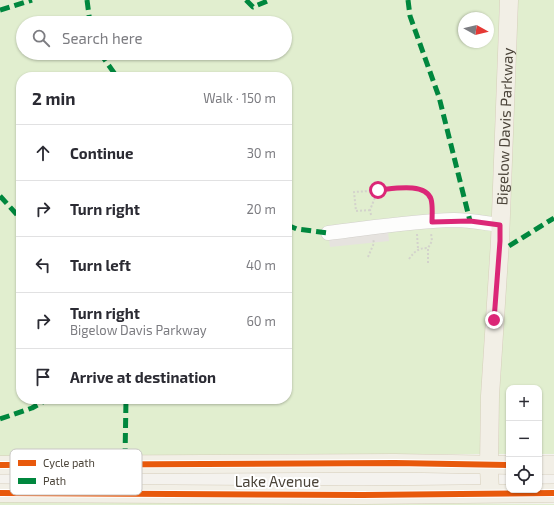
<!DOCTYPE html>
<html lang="en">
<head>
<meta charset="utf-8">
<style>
  body { margin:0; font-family:"Exo 2",sans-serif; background:#f2f2f3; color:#2b2b33 }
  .controls { position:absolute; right:12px; bottom:12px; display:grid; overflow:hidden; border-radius:8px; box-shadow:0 1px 3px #0004 }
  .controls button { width:36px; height:36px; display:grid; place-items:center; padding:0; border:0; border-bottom:1px solid #e1e1e2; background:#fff; color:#2b2b33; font:20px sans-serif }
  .compass { position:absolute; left:458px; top:12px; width:36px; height:36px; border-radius:50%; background:#fff; box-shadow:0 1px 3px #0004; rotate:98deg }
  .stop { position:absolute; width:12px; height:12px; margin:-9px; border:3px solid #db2777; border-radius:50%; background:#fff }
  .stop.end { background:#db2777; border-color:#fff; box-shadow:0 1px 4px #0008 }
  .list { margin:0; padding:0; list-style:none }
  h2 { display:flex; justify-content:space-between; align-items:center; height:52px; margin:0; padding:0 16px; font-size:17px }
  h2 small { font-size:13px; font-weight:400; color:#7c7c81 }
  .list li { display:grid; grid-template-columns:26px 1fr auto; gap:12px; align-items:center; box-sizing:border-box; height:56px; padding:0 16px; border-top:1px solid #e1e1e2 }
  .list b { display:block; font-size:15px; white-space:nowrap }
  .list p { margin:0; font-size:13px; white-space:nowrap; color:#7c7c81 }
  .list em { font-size:13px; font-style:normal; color:#7c7c81 }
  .icon { flex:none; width:22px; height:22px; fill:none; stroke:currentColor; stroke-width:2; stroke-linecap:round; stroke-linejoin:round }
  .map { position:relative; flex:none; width:554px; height:505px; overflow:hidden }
  .search { position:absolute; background:#fff; box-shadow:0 1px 3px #0004; left:16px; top:16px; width:276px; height:44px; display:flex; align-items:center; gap:10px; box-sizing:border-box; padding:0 14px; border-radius:22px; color:#7c7c81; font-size:15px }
  .panel { position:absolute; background:#fff; box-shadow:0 1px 3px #0004; left:16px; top:72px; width:276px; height:332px; border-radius:16px }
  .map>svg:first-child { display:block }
  .green { fill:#e1eecf; fill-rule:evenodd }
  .parking { fill:#e6e3df }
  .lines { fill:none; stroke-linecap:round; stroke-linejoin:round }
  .minor-casing { stroke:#d2d0cb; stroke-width:15 }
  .major-casing { stroke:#d6cebb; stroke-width:19 }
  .path { stroke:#d3d2cc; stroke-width:2; stroke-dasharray:2 2; stroke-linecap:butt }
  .minor { stroke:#fdfdfc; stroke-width:14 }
  .major { stroke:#f2efe6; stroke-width:18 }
  .quiet { stroke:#00873e; stroke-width:5; stroke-dasharray:10 5; stroke-linecap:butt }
  .cycleway-casing { stroke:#fff; stroke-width:8 }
  .cycleway { stroke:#e8590c; stroke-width:6 }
  .route { stroke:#db2777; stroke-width:5 }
  .labels { text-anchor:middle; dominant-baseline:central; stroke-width:4; stroke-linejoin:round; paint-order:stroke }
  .street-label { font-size:15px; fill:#4b4439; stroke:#fff }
  .key { fill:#fff; stroke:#c9c7c4; stroke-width:1 }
  .key-label { font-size:11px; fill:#4b4439 }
</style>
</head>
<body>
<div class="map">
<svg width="554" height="505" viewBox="0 0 554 505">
  <rect width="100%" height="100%" fill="#f4f2ee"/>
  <path class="green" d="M0,0h554v454h-15v-66h-30v66l-509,2zM464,18h24v24h-24zM23,23h262v30h-262zM21,77h266v322h-266z
    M0,500l554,4v1h-554z"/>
  <path class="parking" d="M387,220l2,21 -59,6 -3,-21z"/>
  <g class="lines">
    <defs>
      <path id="minor" d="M328,233c42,-5 84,-12 126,-13 15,0 30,3 46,5"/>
      <g id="major">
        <path d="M0,465l395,-2 114,2"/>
        <path d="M539,465h15"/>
        <path d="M0,493l363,2 191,-2"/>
        <path id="s1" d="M490,493l-1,-28 1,-69 10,-155 9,-241"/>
      </g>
    </defs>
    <use href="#minor" class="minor-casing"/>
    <use href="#major" class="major-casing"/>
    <path class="path" d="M370,210l-14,1 -2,-19 64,-4c10,5 13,9 14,20
      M371,215l-1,-5 8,-20
      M417,234l1,15
      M368,257l6,-14 -1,-4
      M409,259c6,-8 9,-11 19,-11
      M428,263v-15l4,-7 -1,-8"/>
    <use href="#minor" class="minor"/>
    <use href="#major" class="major"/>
    <path class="quiet" d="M87,0l3,23
      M246,0l7,7 17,-7
      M408,0l2,16 29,81 31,124
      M0,10l32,-10
      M100,53l17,24
      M0,196l21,23
      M287,225l10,4 31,4
      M509,246l45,-28
      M0,419l32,-11 16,-9
      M125,458l1,-59"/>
    <defs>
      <path id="cycleway" d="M0,465l395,-2 114,2
        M0,493l363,2 191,-2"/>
    </defs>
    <use href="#cycleway" class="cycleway-casing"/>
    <use href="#cycleway" class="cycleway"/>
  </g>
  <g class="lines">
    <path class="route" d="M378,190c14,-1 47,-8 53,9 2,7 1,15 1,23l38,-1 30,4v16l-6,79"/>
  </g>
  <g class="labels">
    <g class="street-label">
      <text stroke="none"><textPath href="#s1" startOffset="367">Bigelow Davis Parkway</textPath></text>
      <text x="277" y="481">Lake Avenue</text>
    </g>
  </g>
  <rect x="10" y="449" width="132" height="46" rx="6" class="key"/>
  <rect x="18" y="460" width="18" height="6" fill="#e8590c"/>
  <rect x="18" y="478" width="18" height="6" fill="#00873e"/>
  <g class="key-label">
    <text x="43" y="467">Cycle path</text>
    <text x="43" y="485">Path</text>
  </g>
</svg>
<div class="controls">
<button>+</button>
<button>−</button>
<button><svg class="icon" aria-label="locate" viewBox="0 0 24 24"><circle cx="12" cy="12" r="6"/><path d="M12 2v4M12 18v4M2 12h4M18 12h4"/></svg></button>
</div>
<svg class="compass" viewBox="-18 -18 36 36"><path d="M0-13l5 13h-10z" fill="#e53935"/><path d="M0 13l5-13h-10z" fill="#7c7c81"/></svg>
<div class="stop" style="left:378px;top:190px"></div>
<div class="stop end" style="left:494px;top:320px"></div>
<div class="search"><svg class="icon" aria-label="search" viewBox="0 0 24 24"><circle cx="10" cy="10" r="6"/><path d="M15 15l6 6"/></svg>Search here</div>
<section class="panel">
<h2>2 min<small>Walk · 150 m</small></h2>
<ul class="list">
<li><svg class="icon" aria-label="ahead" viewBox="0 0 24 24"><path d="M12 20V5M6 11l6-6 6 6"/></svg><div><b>Continue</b></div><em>30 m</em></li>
<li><svg class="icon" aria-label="right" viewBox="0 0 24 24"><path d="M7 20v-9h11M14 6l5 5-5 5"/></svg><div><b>Turn right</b></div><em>20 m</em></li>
<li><svg class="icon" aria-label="left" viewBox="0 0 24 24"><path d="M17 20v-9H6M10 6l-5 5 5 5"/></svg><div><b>Turn left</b></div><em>40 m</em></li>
<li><svg class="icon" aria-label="right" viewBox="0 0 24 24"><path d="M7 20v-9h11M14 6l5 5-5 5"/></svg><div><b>Turn right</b><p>Bigelow Davis Parkway</p></div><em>60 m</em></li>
<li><svg class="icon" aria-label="arrive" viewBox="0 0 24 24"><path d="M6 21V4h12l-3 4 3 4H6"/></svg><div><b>Arrive at destination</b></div></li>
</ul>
</section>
</div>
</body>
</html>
